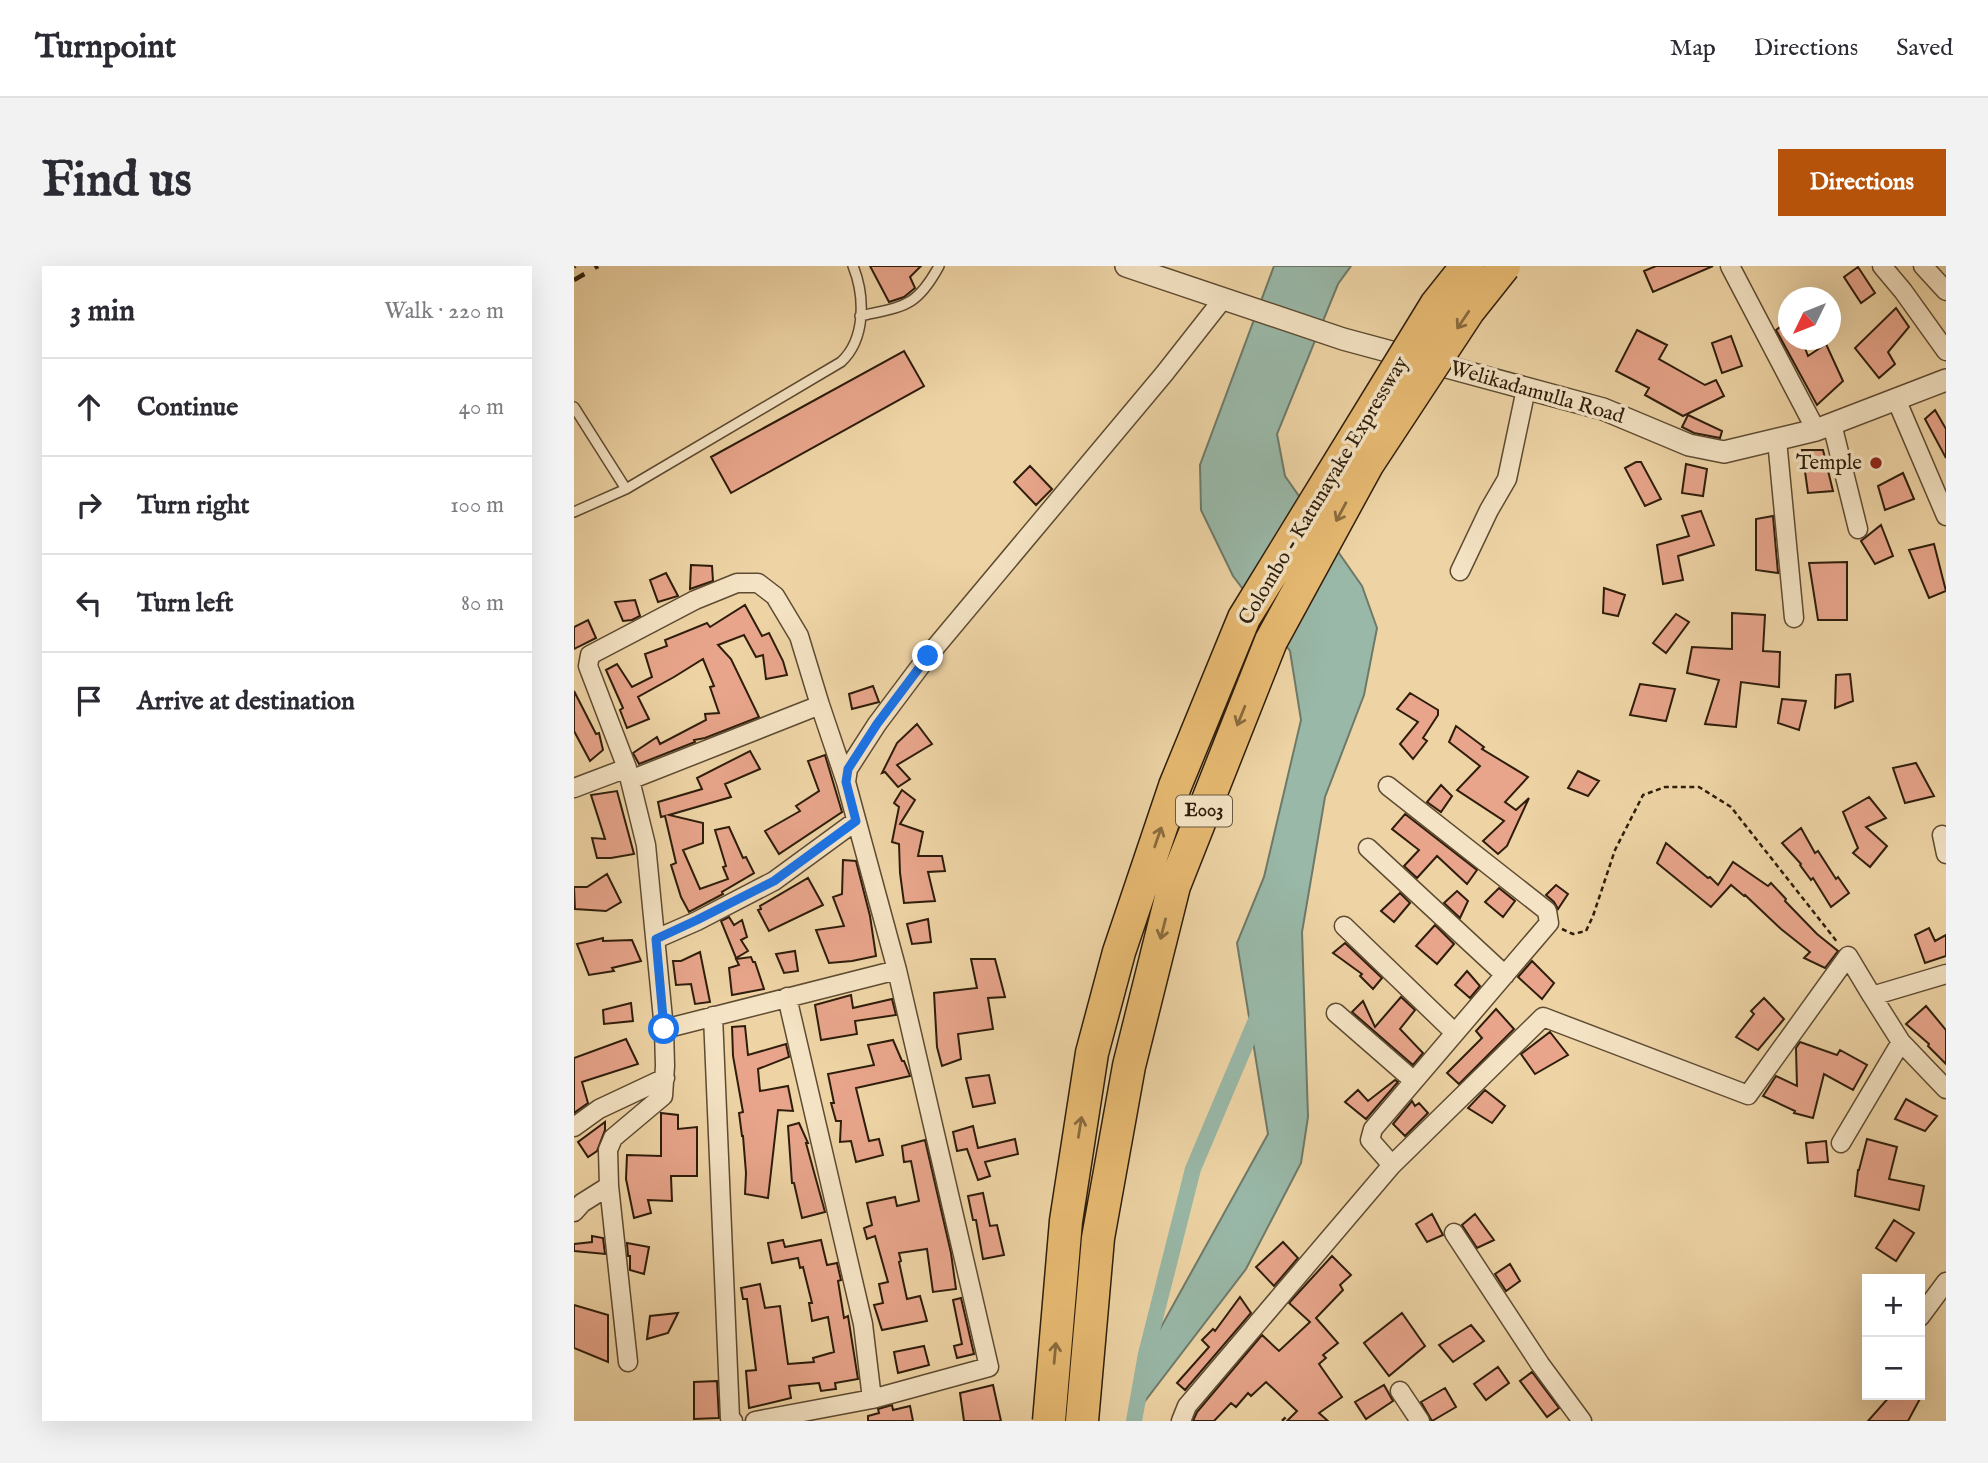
<!DOCTYPE html>
<html lang="en">
<head>
<meta charset="utf-8">
<style>
  body { margin:0; font-family:"IM FELL English",serif; background:#f2f2f3; color:#2b2b33 }
  .controls { position:absolute; right:21px; bottom:21px; display:grid; overflow:hidden; border-radius:0px; box-shadow:0 7px 28px #0002 }
  .controls button { width:63px; height:63px; display:grid; place-items:center; padding:0; border:0; border-bottom:2px solid #e1e1e2; background:#fff; color:#2b2b33; font:35px sans-serif }
  .compass { position:absolute; left:1204px; top:21px; width:63px; height:63px; border-radius:50%; background:#fff; box-shadow:0 7px 28px #0002; rotate:227deg }
  .stop { position:absolute; width:21px; height:21px; margin:-16px; border:5px solid #1a73e8; border-radius:50%; background:#fff }
  .stop.end { background:#1a73e8; border-color:#fff; box-shadow:0 2px 7px #0008 }
  .list { margin:0; padding:0; list-style:none }
  h2 { display:flex; justify-content:space-between; align-items:center; height:91px; margin:0; padding:0 28px; font-size:30px }
  h2 small { font-size:23px; font-weight:400; color:#7c7c81 }
  .list li { display:grid; grid-template-columns:46px 1fr auto; gap:21px; align-items:center; box-sizing:border-box; height:98px; padding:0 28px; border-top:2px solid #e1e1e2 }
  .list b { display:block; font-size:26px; white-space:nowrap }
  .list em { font-size:23px; font-style:normal; color:#7c7c81 }
  .icon { flex:none; width:38px; height:38px; fill:none; stroke:currentColor; stroke-width:2; stroke-linecap:round; stroke-linejoin:round }
  .map { position:relative; flex:none; width:1372px; height:1155px; overflow:hidden; border-radius:0px }
  header { display:flex; align-items:center; gap:42px; box-sizing:border-box; height:98px; padding:0 35px; background:#fff; border-bottom:2px solid #e1e1e2 }
  header strong { font-size:33px }
  nav { display:flex; gap:38px; margin-inline-start:auto; font-size:24px }
  .intro { display:flex; align-items:center; justify-content:space-between; box-sizing:border-box; height:168px; padding:0 42px }
  h1 { margin:0; font-size:49px }
  .button { padding:18px 32px; border-radius:0px; background:#b45309; color:#fff; font-size:24px; font-weight:700 }
  main { display:flex; gap:42px; padding:0 42px }
  aside { flex:1; background:#fff; border-radius:0px; box-shadow:0 7px 28px #0002 }
  .map>svg:first-child { display:block }
  .water { fill:#99b8a8; stroke:#6e7a69; stroke-width:2 }
  .lines { fill:none; stroke-linecap:round; stroke-linejoin:round }
  .canal { stroke:#99b8a8; stroke-width:16 }
  .building { fill:#e8a58b; stroke:#2e1d0b; stroke-width:2 }
  .service-casing { stroke:#5e4b32; stroke-width:12 }
  .minor-casing { stroke:#5e4b32; stroke-width:21 }
  .tertiary-casing { stroke:#5e4b32; stroke-width:24 }
  .path { stroke:#2e1d0b; stroke-width:2.5; stroke-dasharray:5 3.5; stroke-linecap:butt }
  .service { stroke:#f4e3c4; stroke-width:9 }
  .minor { stroke:#f4e3c4; stroke-width:18 }
  .tertiary { stroke:#f4e3c4; stroke-width:21 }
  .rail { stroke:#2e1d0b; stroke-width:4.5; stroke-dasharray:12 12; stroke-linecap:butt }
  .motorway-bridge-casing { stroke:#2e1d0b; stroke-width:35; stroke-linecap:butt }
  .motorway-bridge { stroke:#e7ba72; stroke-width:32 }
  .oneway { stroke:#8a6c3e }
  .route { stroke:#1a73e8; stroke-width:9 }
  .poi-dot { fill:#8f2418; stroke:#f4e3c4; stroke-width:2.5 }
  .labels { text-anchor:middle; dominant-baseline:central; stroke-width:7; stroke-linejoin:round; paint-order:stroke }
  .shield { fill:#f4e3c4; stroke:#695842; stroke-width:2 }
  .shield-label { font-size:19px; font-weight:bold; fill:#2e1d0b }
  .street-label { font-size:21px; fill:#2e1d0b; stroke:#f4e3c4 }
  .poi-label { font-size:21px; fill:#2e1d0b; stroke:#f4e3c4; text-anchor:end }
</style>
</head>
<body>
<header>
<strong>Turnpoint</strong>
<nav><a>Map</a><a>Directions</a><a>Saved</a></nav>
</header>
<div class="intro"><h1>Find us</h1><a class="button">Directions</a></div>
<main>
<aside>
<h2>3 min<small>Walk · 220 m</small></h2>
<ul class="list">
<li><svg class="icon" aria-label="ahead" viewBox="0 0 24 24"><path d="M12 20V5M6 11l6-6 6 6"/></svg><div><b>Continue</b></div><em>40 m</em></li>
<li><svg class="icon" aria-label="right" viewBox="0 0 24 24"><path d="M7 20v-9h11M14 6l5 5-5 5"/></svg><div><b>Turn right</b></div><em>100 m</em></li>
<li><svg class="icon" aria-label="left" viewBox="0 0 24 24"><path d="M17 20v-9H6M10 6l-5 5 5 5"/></svg><div><b>Turn left</b></div><em>80 m</em></li>
<li><svg class="icon" aria-label="arrive" viewBox="0 0 24 24"><path d="M6 21V4h12l-3 4 3 4H6"/></svg><div><b>Arrive at destination</b></div></li>
</ul>
</aside>
<div class="map">
<svg width="1372" height="1155" viewBox="0 0 1372 1155">
  <rect width="100%" height="100%" fill="#eed4a5"/>
  <filter id="stains"><feTurbulence type="fractalNoise" baseFrequency=".00286" numOctaves="4"/><feColorMatrix values="0 0 0 0 .2 0 0 0 0 .09 0 0 0 0 .02 0 0 0 .5 -.17"/></filter>
  <radialGradient id="worn" r=".72"><stop offset=".6" stop-color="#630" stop-opacity="0"/><stop offset="1" stop-color="#630" stop-opacity=".3"/></radialGradient>
  <path class="water" d="M700,0h77l-13,18 -61,150 8,42 77,110 15,42 -13,67 -39,102 -23,135 6,185 -7,46 -55,106 -104,136 4,-51 122,-220 -31,-191 27,-66 37,-157 -11,-69 -57,-75 -32,-66 -1,-45z"/>
  <g class="lines">
    <path class="canal" d="M560,1155l12,-67 47,-185 66,-156"/>
  </g>
  <path class="building" d="M296,0h51l-11,11 5,11 -11,9 -15,5z
    M1082,0h57l-60,26 -9,-21z
    M1284,1l17,26 -14,10 -17,-26z
    M1322,42l13,19 -21,25 7,12 -16,14 -24,-30z
    M1214,55v19h14l6,16 18,-12 17,37 -26,24 -41,-75z
    M1063,64l30,15 -8,14 46,26 11,-5 8,16 -41,20 -38,-21 4,-7 -33,-17z
    M1157,70l11,30 -20,7 -10,-30z
    M330,85l20,35 -193,107 -20,-36z
    M1361,144l11,19v29l-21,-39z
    M1114,149l34,16 -2,7 -26,-5 -12,-6z
    M1228,184h21l10,41 -25,2z
    M1062,196h5l20,37 -16,7 -20,-38z
    M1112,198l21,5 -4,27 -21,-3z
    M456,200l22,23 -16,16 -22,-23z
    M1329,207l11,26 -29,11 -7,-24z
    M1127,245l13,34 -36,11 5,24 -20,4 -6,-39 32,-9 -7,-20z
    M1199,250l5,57 -22,-3v-51z
    M1307,259l12,31 -18,8 -14,-23z
    M1360,278l12,47 -17,7 -20,-48z
    M1273,296v58h-29l-9,-57z
    M117,299l21,1 1,15 -23,8z
    M92,307l12,23 -20,6 -8,-22z
    M1030,322l21,7 -7,21 -15,-3z
    M61,334l5,16 -8,4 -9,1 -8,-19z
    M171,339l17,31 7,-3 14,28 4,14 -21,4 -3,-24 -7,2 -12,-22 -26,10 13,14 28,58 -54,21 -11,2 1,2 -56,22 -6,-11 24,-16 3,7 46,-24 -1,-6 14,-1 -9,-26 4,-1 -11,-27 -29,18 -36,20 11,22 -22,9 -7,-18 3,-2 -17,-38 11,-6 15,23 20,-10 -7,-23 22,-8 -2,-6 42,-17 3,4z
    M1158,347l33,2 -2,36 17,1 -1,35 -38,-5 -5,45 -31,-3 14,-44 -32,-7 5,-26 40,2z
    M1102,348l13,8 -23,31 -13,-10z
    M14,354l8,18 -22,11v-22z
    M1276,408l3,27 -18,7 1,-33z
    M1066,418l35,5 -9,32 -36,-6z
    M299,420l6,16 -27,7 -3,-15z
    M0,425l22,43 3,-1 4,17 -13,11 -16,-30z
    M836,427l28,17v5l-15,23 4,3 -14,18 -13,-15 18,-22 -21,-13z
    M1208,433l24,2 -7,29 -21,-7z
    M343,458l15,20 -35,21 13,14 -12,8 -13,-15 -3,1 15,-30z
    M882,460l28,21 -2,2 46,28 -23,25 11,8 13,-12 -22,48 -9,8 -15,-13 21,-20 -47,-31 23,-24 -31,-24z
    M176,485l10,18 -35,15 6,13 -62,18 34,8v20l-20,7 17,39 28,-10 -5,-12 3,-1 -11,-36 14,-3 14,31 3,-1 8,16 -32,19 1,2 -34,18 -8,-15 -10,-32 5,-2 -11,-47 -4,1 -3,-15 44,-13 -5,-11z
    M251,489l17,57 -63,42 -14,-23 35,-20 -4,-5 23,-15 -11,-30z
    M1342,497l18,33 -29,7 -12,-35z
    M1004,505l21,10 -11,15 -20,-8z
    M867,519l11,11 -11,16 -14,-10z
    M328,524l13,10 -15,24 23,8 -5,24h24l3,15 -17,1 7,29 -31,2 -4,-30 -1,-29 -7,-2 7,-35 -5,-4z
    M43,525l17,63 -23,4h-14l-5,-20 13,1 -14,-44z
    M1295,531l17,21 -20,9 21,19 -17,21 -17,-14 5,-5 -15,-36z
    M831,548l72,56 -10,14 -30,-28 -20,22 -13,-12 15,-16 -27,-21z
    M1227,562l14,25 3,-2 18,28 2,-2 11,16 -18,14 -18,-29 -2,2 -11,-15 1,-1 -19,-21z
    M1092,577l42,35 2,-1 8,8 15,-23 35,24 3,-3 15,16 -1,2 32,33 21,17 -13,17 -21,-10 6,-6 -29,-23 -36,-34 -1,1 -13,-11 -20,22 -54,-44z
    M269,594l13,1 14,55 6,40 -24,5 -23,2 -13,-33 28,-4 -11,-29 9,-3z
    M33,608l14,28 -15,9 -31,-2 -1,-22h13z
    M234,612l15,27 -54,26 -11,-21 3,-1 -1,-3z
    M982,619l12,9 -10,15 -4,-7 -8,-7z
    M925,622l16,13 -12,16 -18,-15z
    M883,625l11,10 -8,17 -16,-15z
    M826,627l10,10 -16,19 -13,-11z
    M155,651l5,8 8,-5 5,17 -6,3 7,11 -12,7 -15,-37z
    M354,653l3,23 -19,2 -5,-20z
    M861,659l19,19 -17,20 -21,-18z
    M1355,662l6,13 11,-6v21l-21,7 -10,-28z
    M29,672v3l29,-1 9,21 -29,7 2,3 -25,4 -12,-31z
    M771,677l37,35 -9,11 -13,-13 2,-2 -29,-21z
    M221,685l3,20 -14,2 -8,-19z
    M126,686l10,50 -15,2 -4,-20 -15,1 -3,-24h8z
    M177,691l2,5h2l9,27 -32,6 -3,-27 10,-3 -3,-6z
    M397,693h24l10,38 -17,1 5,31 -35,5 3,25 -19,7 -5,-19 -3,-54 43,-5z
    M958,695l22,22 -12,16 -24,-22z
    M893,705l13,15 -10,12 -15,-13z
    M277,729l2,13 39,-9 4,16 -41,6 2,13 -36,6 -6,-35z
    M827,731l14,13 -15,19 23,24 -10,12 -61,-53 11,-11 12,26z
    M1190,732l20,21 -26,31 -22,-13 18,-23 -3,-3z
    M57,737l2,18 -29,3 -1,-14z
    M1352,740l20,24v34l-18,-18 1,-2 -23,-20z
    M922,743l18,20 -55,55 -12,-11 35,-35 -6,-7z
    M171,760l3,29 38,-11 3,13 -31,12 2,22 28,-5 5,25 -15,-1 -10,88 -23,-4 1,-21 -3,-37h-1l-3,-23 4,-1 -10,-56 -1,-29z
    M976,766l18,23 -33,19 -14,-20z
    M52,773l12,25 -56,18 6,21 -14,10v-55z
    M319,774l9,21h2l6,15 -54,12 13,53 10,-2 4,16 -27,7 -5,-21 -11,1 1,-21h-5l-5,-18h3l-6,-29 46,-9 -6,-20z
    M1226,776l37,13 3,-5 27,15 -14,25 -29,-16 -11,44 -19,-5 1,-2 -32,-15 13,-20 21,10 -1,-38z
    M415,809l6,28 -22,4 -7,-29z
    M821,814l3,2 -32,37 -21,-17 13,-12 10,11z
    M911,824l20,16 -13,17 -24,-15z
    M1332,833l31,17 -12,15 -30,-12z
    M838,835l3,5 4,-3 9,10 -23,23 -12,-12z
    M87,847l17,2v14l19,-2v49h-26l1,25 -24,-1 3,13 -17,5 -8,-39 1,-24 34,1z
    M31,856v8l-8,21 -9,6 -10,-15z
    M225,857l9,20h-2l19,69 -23,6 -8,-35h-2l-4,-57z
    M399,860l5,22 37,-9 3,15 -33,8 5,14 -12,4 -11,-31 -10,2 -4,-19z
    M1293,873l30,8 -8,32 35,7 -5,24 -64,-14 3,-26h1z
    M351,874l26,113 5,36 -23,3 -6,-43 -28,4 2,8 -2,1 8,37 13,-3 7,25 -45,9 -8,-25 9,-2 -4,-19 9,-2 -13,-46 -8,3 -3,-11 8,-3 -5,-22 28,-6 2,9 22,-5 -8,-40 -7,1 -2,-16z
    M1252,875l2,21 -20,1 -2,-20z
    M409,927l7,33 7,-1 7,30 -21,4 -7,-39h-3l-5,-24z
    M858,948l11,21 -16,7 -11,-18z
    M901,948l19,26 -17,8 -15,-23z
    M1320,954l20,13 -18,28 -20,-13z
    M18,970l11,2 2,16 -31,-3v-7l18,-2z
    M209,974l2,7 36,-7 6,25 10,-2 4,17 -3,1 6,37 4,-2 10,63 -23,4 1,6 -15,2 -2,-8 -30,3 2,12 -42,10 -3,-37 10,-1 -9,-71h-4l-2,-11 19,-4 5,24 15,-2 8,58 26,-2 -1,-4 21,-6 -6,-35 -16,4 -3,-18h3l-9,-36 -3,1 -2,-10 -26,5 -4,-20z
    M709,976l15,16 -24,28 -18,-19z
    M53,977l22,4 -5,27 -14,-4v-14h-2z
    M758,990l19,19 -11,10 3,5 -27,28 22,25 -15,12 3,3 -7,6 23,33 -23,16 9,8h-41l10,-10 -31,-29 -15,14 -3,-3 -12,14 -5,-4 -17,18h-21l4,-9 65,-77 17,16 31,-29 -21,-19z
    M936,998l10,17 -14,10 -11,-17z
    M666,1031l11,16 -66,77 -8,-7 32,-36 -7,-7 11,-11 2,2z
    M387,1032l13,56 -17,4 -3,-12 8,-2 -9,-44z
    M0,1039l34,10v47l-34,-14z
    M104,1047l-10,20 -21,6 3,-23z
    M828,1047l23,33 -36,30 -25,-33z
    M897,1059l13,16 -31,21 -14,-17z
    M350,1080l5,19 -31,8 -4,-21z
    M924,1101l11,16 -23,17 -12,-16z
    M958,1106l27,36 -12,9 -27,-36z
    M143,1115l2,37 -25,1v-37z
    M419,1119l8,36h-37l-4,-28z
    M810,1119l9,16 -27,18 -11,-17z
    M871,1122l11,19 -24,14 -11,-19z
    M1317,1129h31l-14,26h-40z
    M318,1139l1,5 17,-4 3,15h-45v-5l11,-3 -1,-4z"/>
  <g class="lines">
    <defs>
      <path id="service" d="M286,50c44,-10 56,-8 79,-50
        M0,141l52,82
        M0,246l52,-23 215,-127c25,-23 24,-66 12,-96"/>
      <path id="minor" d="M1156,0l86,164
        M1308,0l21,25 43,60
        M1349,0l23,25
        M1322,133l50,117
        M1258,158l26,105
        M1203,174l17,178
        M886,305l29,-61 18,-31 19,-90
        M56,514l190,-75
        M814,520l159,125 2,12 -176,206 -3,11 22,25
        M0,522l53,-20
        M1368,569l4,19
        M794,582l137,127
        M770,660l111,107
        M82,673l41,-18 77,-40 82,-60
        M1298,730l29,46 45,47
        M213,731l76,327 9,75
        M762,747l78,68
        M139,750l17,402 3,3
        M90,763l233,-59
        M0,861l25,-18 66,-31
        M1267,877l60,-101
        M0,946l8,-9 27,-17
        M880,967l86,131 42,57
        M1346,1051l26,-35
        M54,1096l-19,-176 -1,-36 5,-12 50,-42 2,-30 -1,-37 -18,-184 -19,-77 -39,-102 2,-11 105,-55 42,-17h21l17,13 24,40 21,69 26,77
        M826,1125l20,30
        M181,1155l117,-22 117,-32 -92,-397 -51,-188 2,-13 29,-45 51,-68 236,-282 59,-75
        M607,1155l6,-15 205,-241 151,-148 205,78 100,-139 24,40 74,-22"/>
      <path id="tertiary" d="M552,0l217,73 260,70 86,36 35,7 92,-22 130,-50"/>
    </defs>
    <use href="#service" class="service-casing"/>
    <use href="#minor" class="minor-casing"/>
    <use href="#tertiary" class="tertiary-casing"/>
    <path class="path" d="M988,663l11,5 13,-3 7,-15 22,-66 28,-55 22,-8h34l32,20 107,136
      M708,1155l4,-4"/>
    <use href="#service" class="service"/>
    <use href="#minor" class="minor"/>
    <use href="#tertiary" class="tertiary"/>
    <path class="rail" d="M0,1l1,-1
      M0,14l24,-14"/>
    <defs>
      <path id="motorway-bridge" d="M475,1155l17,-200 26,-168 27,-101 56,-166 69,-168 192,-313 31,-39
        M508,1155l16,-183 31,-172 45,-180 97,-245 96,-176 102,-155 35,-44"/>
    </defs>
    <use href="#motorway-bridge" class="motorway-bridge-casing"/>
    <use href="#motorway-bridge" class="motorway-bridge"/>
  </g>
  <defs><path id="oneway-shaft" d="M-6 0H5M1.5-3L5.5 0L1.5 3" fill="none" stroke-width="1.6" stroke-linecap="round" stroke-linejoin="round" transform="scale(1.75)"/></defs>
  <g class="oneway">
    <use href="#oneway-shaft" transform="translate(889 54) rotate(124)"/>
    <use href="#oneway-shaft" transform="translate(767 246) rotate(118)"/>
    <use href="#oneway-shaft" transform="translate(667 450) rotate(112)"/>
    <use href="#oneway-shaft" transform="translate(584 571) rotate(-71)"/>
    <use href="#oneway-shaft" transform="translate(589 663) rotate(104)"/>
    <use href="#oneway-shaft" transform="translate(506 861) rotate(-81)"/>
    <use href="#oneway-shaft" transform="translate(481 1087) rotate(-85)"/>
  </g>
  <g class="lines">
    <path class="route" d="M90,763l-8,-90 41,-19 77,-39 82,-60 -10,-39 2,-13 29,-45 51,-68"/>
  </g>
  <circle class="poi-dot" cx="1302" cy="197" r="7"/>
  <g class="labels">
    <rect class="shield" x="602" y="529.5" width="56" height="31" rx="5"/>
    <g class="shield-label">
      <text x="630" y="545">E003</text>
    </g>
    <g class="street-label">
      <text transform="translate(963 127) rotate(16)">Welikadamulla Road</text>
      <text transform="translate(750 225) rotate(-59)">Colombo - Katunayake Expressway</text>
    </g>
    <g class="poi-label">
      <text x="1288" y="197">Temple</text>
    </g>
  </g>
  <rect width="100%" height="100%" filter="url(#stains)"/>
  <rect width="100%" height="100%" fill="url(#worn)"/>
</svg>
<div class="controls">
<button>+</button>
<button>−</button>
</div>
<svg class="compass" viewBox="-18 -18 36 36"><path d="M0-13l5 13h-10z" fill="#e53935"/><path d="M0 13l5-13h-10z" fill="#7c7c81"/></svg>
<div class="stop" style="left:90px;top:763px"></div>
<div class="stop end" style="left:354px;top:390px"></div>
</div>
</main>
</body>
</html>
